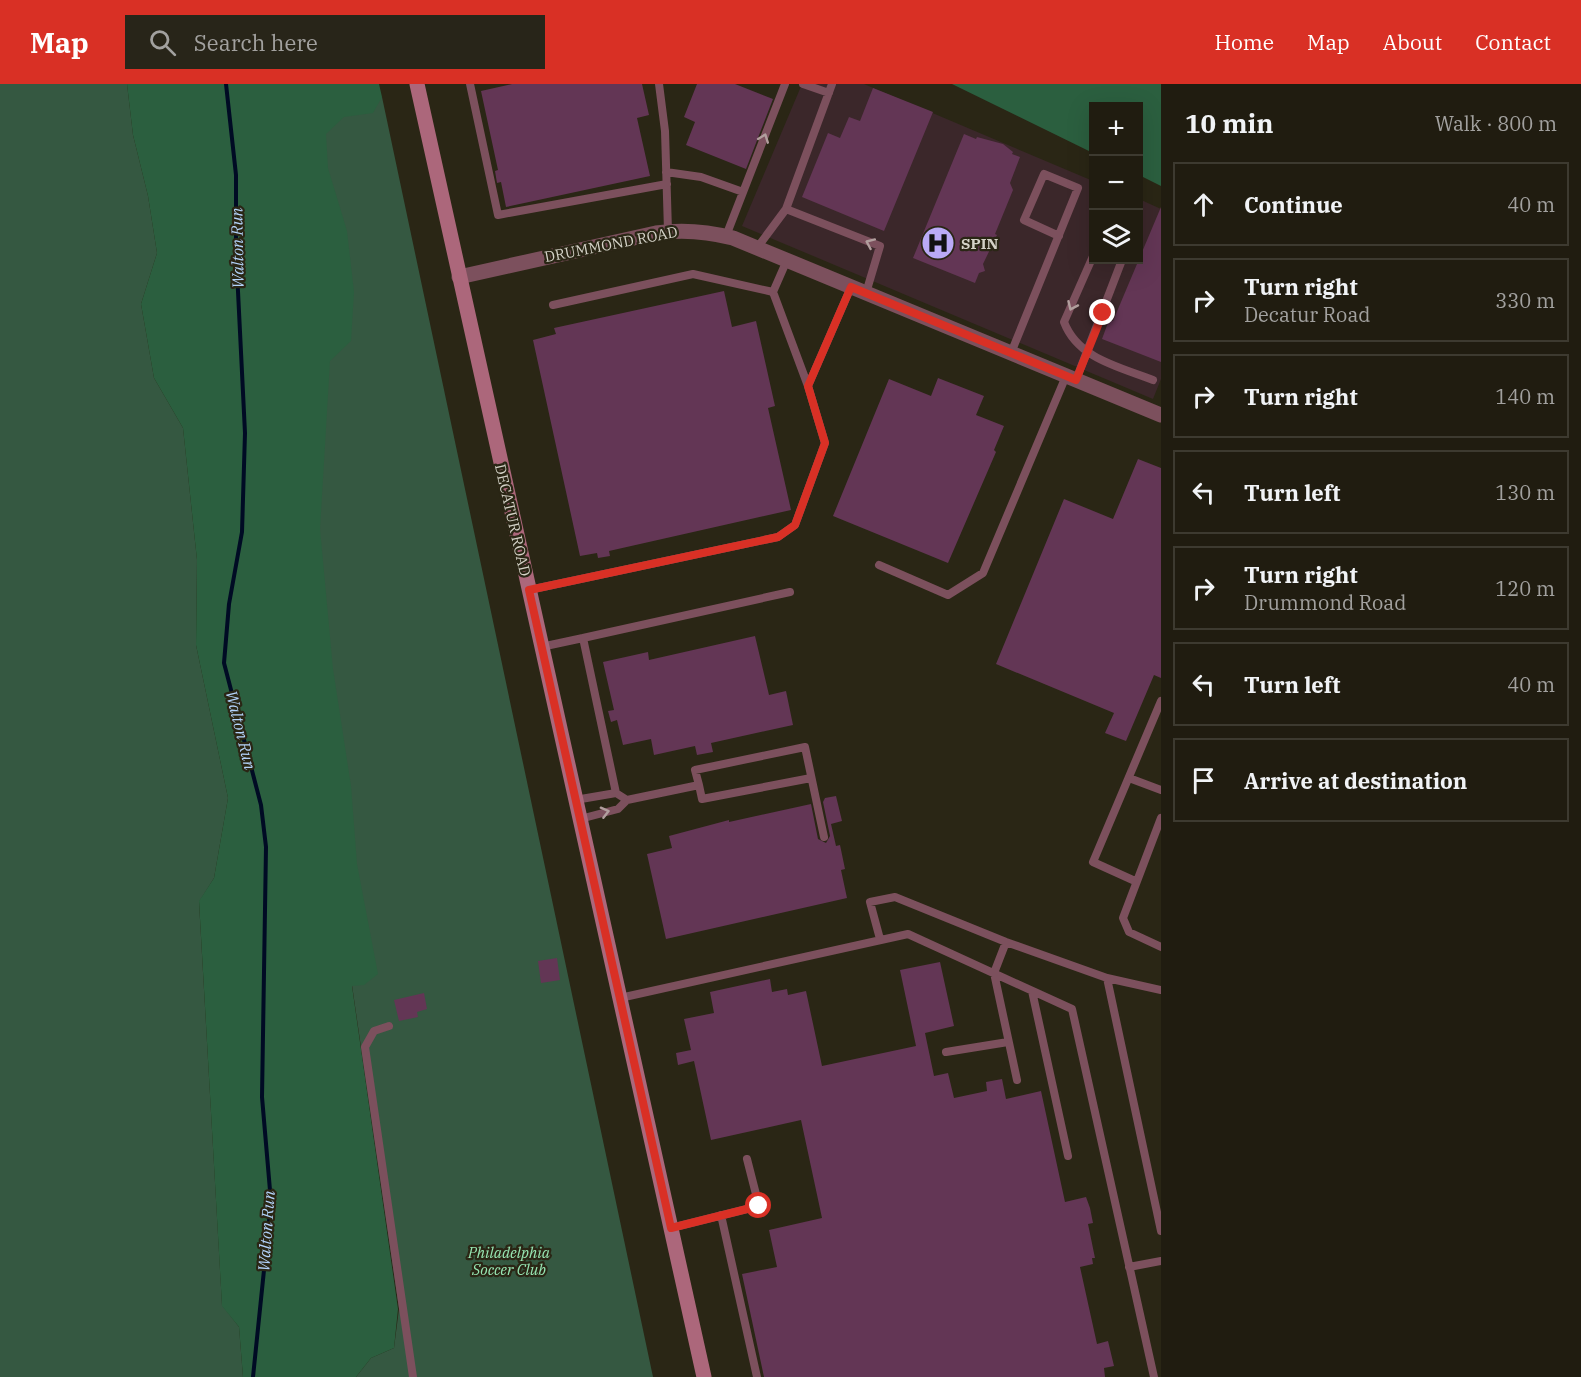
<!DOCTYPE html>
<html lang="en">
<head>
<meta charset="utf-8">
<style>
  body { margin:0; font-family:"IBM Plex Serif",serif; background:#282519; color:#f1f3f6 }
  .controls { position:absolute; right:18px; top:18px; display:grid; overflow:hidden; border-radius:0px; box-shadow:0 6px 24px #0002 }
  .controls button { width:54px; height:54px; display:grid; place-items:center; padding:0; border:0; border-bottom:2px solid #3d3a30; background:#201c10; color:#f1f3f6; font:30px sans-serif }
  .stop { position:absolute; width:18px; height:18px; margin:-14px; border:4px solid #d93025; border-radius:50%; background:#fff }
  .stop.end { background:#d93025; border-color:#fff; box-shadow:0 2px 6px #0008 }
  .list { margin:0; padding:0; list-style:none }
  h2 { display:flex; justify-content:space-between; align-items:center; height:78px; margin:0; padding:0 24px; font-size:26px }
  h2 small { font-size:20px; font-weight:400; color:#a2a19f }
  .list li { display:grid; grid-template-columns:39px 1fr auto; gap:18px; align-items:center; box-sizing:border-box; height:84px; margin:0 12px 12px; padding:0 12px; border:2px solid #3d3a30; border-radius:0px }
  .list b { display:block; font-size:22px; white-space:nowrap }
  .list p { margin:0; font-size:20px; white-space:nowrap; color:#a2a19f }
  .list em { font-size:20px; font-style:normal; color:#a2a19f }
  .icon { flex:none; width:33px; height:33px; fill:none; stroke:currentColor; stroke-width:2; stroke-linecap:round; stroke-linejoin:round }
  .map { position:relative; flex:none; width:1161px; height:1293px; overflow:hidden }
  header { display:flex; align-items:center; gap:36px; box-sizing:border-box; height:84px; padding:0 30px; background:#d93025; color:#fff }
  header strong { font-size:28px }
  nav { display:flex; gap:33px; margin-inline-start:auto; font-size:21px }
  .search { width:420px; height:54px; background:#282519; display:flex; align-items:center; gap:15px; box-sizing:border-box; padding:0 21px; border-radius:0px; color:#a2a19f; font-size:22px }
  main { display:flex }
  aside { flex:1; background:#201c10 }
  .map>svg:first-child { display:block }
  .medical { fill:#3b272a }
  .green { fill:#355841 }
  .forest { fill:#2b5f3f }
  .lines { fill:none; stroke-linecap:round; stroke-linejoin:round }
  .stream { stroke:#000b24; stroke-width:4 }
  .building { fill:#633655 }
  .lane { stroke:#7c505d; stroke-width:8 }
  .street { stroke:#7c505d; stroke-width:15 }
  .secondary { stroke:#ac677b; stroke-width:15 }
  .oneway { stroke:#b19e9d }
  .route { stroke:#d93025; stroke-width:8 }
  .labels { text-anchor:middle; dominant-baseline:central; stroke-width:4.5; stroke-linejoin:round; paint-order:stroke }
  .poi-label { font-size:15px; font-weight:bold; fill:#d4d2c7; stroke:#2a2615; text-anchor:start }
  .street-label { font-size:15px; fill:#d4d2c7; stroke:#2a2615 }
  .park-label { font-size:15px; font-style:italic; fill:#97e7b3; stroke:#2a2615 }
  .water-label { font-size:16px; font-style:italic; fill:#b3d3fa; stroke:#2a2615 }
</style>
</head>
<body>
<header>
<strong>Map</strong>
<div class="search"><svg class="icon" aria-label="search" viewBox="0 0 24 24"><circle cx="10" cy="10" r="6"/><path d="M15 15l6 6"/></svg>Search here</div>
<nav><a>Home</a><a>Map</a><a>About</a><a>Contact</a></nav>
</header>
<main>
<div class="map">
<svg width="1161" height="1293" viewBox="0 0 1161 1293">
  <rect width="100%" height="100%" fill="#2a2615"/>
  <path class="medical" d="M802,0h62l229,97 1,79h44l1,-61 22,10v170l-8,20 -411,-173z"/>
  <path class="green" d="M0,0h127l6,51 15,61 9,57 -16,51 13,74 29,50 14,132 -1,85 32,153 -14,80 -15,24 23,403 17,22 4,50h-243z
    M382,13l271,1280h-297l15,-19 23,-10 5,-39 -47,-324 -59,-524 21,-345z"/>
  <path class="forest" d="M127,0h252l3,13 -9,16 -29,4 -18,17 2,34 19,63 7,61 -3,49 -21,20 -10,168 13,140 18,117 6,78 21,110 -14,11 -12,1 46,323 -4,39 -23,10 -15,19h-113l-4,-50 -17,-21 -23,-405 15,-23 14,-80 -32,-153 1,-85 -14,-132 -29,-50 -13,-74 16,-51 -9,-57 -15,-61z
    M952,0h209v102l-22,-11 -1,-69h-44l-1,47z"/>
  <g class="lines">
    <path class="stream" d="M226,0l10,91v76l9,182 -3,99 -13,72 -5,59 37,142 5,42 -4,250 9,105 -18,175"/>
  </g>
  <path class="building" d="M512,0h130l7,31 -12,3 13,58 -144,31 -5,-25 -4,1 -2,-12 3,-1 -17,-79z
    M697,0h38l38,15 -27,70 -60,-24 9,-23 -11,-5z
    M873,4l60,24 -49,119 -82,-34 26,-64 12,5 9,-21 11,4z
    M964,50l12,5 1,-2 26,7 10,8 -1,2 8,3 -10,26 3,7 -18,44 2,1 -14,29 2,7 -6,2 -4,10 -62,-25z
    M1161,123v155l-59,-23 7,-19 4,1z
    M724,207l8,36 24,-6 19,85 -7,2 23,102 -182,41 1,5 -12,2 -1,-5 -17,3 -47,-216 23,-6 -2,-6z
    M938,294l46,18 -8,19 28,11 -10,24 2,2 -48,111 -115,-47 56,-137 42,17z
    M1138,375l23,9v210l-7,-3 -28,66 -21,-8 9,-20 -118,-49 68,-165 49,20z
    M755,552l14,59 17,-4 7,34 -82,18 2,9 -16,3 -2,-9 -41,9 -3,-16 -28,6 -6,-25 -6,2 -3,-11 6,-1 -11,-48 45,-10 1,8z
    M836,712l6,25 -11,3 5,22 4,-1 5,24 -4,1 6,28 -181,41 -19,-85 25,-6 -3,-12 60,-16v2l82,-18 7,35 8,4 4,-7 -7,-34 2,-4z
    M557,874l3,22 -19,3 -3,-22z
    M940,878l14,64 -29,7 9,43 14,-3 6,25 33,-7 -1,-9 16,-3 4,20 35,-8 24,111 21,-5 4,11 3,15 -5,1 7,34h-3l1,6 -13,3 17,77 11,-3 6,25 -10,2 1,9h-341l-22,-103 35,-7 -8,-37 53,-12 -21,-98 -90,20 -17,-79 -16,4 -2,-12 15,-3 -7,-31 30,-6 -4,-21 60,-13 2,13 15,-3 1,6 18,-4 16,75 94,-20 -16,-76z
    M424,909l3,16 -10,3 1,5 -19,4 -5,-21z"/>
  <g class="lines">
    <path class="lane" d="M470,0l28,131 169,-31
      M659,0l6,47 3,100
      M803,0l26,9
      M666,88l35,5 42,15
      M786,125l94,37 -14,47
      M726,152l59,-152
      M757,164l29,-39 46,-125
      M1094,170l-30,68c14,37 56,45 89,58
      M773,208l35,94
      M553,221l140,-31 80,18 14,-32
      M1011,269l67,-165 -34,-14 -20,46 35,16
      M1076,296l46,-120
      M879,481l69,30 35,-22 83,-197
      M529,506l249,-53 17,-12 30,-82 -17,-57 43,-99
      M583,554l207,-46
      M541,563l42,-9 33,155
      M1129,694l32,12
      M699,701l3,14 109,-21
      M575,716l41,-7 11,7
      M1161,734l-38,100 6,14 32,15
      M580,735l38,-10 9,-9 72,-15 -4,-15 110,-23 19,90
      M1135,797l-42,-19 68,-161
      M880,855l-10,-37 25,-5 111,45 101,36 54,253
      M1006,858l-12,31 23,107
      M1107,894l54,12
      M1032,907l36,165
      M620,914l288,-64 164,75 82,368
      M389,942l-15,5 -9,16 48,330
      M946,968l62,-10
      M721,1131l36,162
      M671,1144l88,-22 -12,-47
      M1129,1183l32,-6"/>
    <path class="street" d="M459,193l197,-44c27,-4 50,-2 77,5l428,177"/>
    <path class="secondary" d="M417,0l287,1293"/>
  </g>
  <defs><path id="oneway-chevron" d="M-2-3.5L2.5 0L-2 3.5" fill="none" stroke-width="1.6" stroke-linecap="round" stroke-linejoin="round" transform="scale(1.5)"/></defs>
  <g class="oneway">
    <use href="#oneway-chevron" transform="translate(764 54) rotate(-69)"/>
    <use href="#oneway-chevron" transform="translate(870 159) rotate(-156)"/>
    <use href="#oneway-chevron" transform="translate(1072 222) rotate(114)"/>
    <use href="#oneway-chevron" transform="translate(605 728) rotate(-14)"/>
  </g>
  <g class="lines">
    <path class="route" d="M759,1122l-88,22 -142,-638 249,-53 17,-12 30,-82 -17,-57 43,-99 225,93 27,-67"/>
  </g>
  <defs>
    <symbol id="hospital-disc" viewBox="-11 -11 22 22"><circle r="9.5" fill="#baaaf6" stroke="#2a2615"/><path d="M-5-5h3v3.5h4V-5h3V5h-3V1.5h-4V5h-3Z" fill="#111"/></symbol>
  </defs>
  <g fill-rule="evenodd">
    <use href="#hospital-disc" x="919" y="140" width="38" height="38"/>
  </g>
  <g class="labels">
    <g class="poi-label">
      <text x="961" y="159">SPIN</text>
    </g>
    <g class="street-label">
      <text transform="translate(611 160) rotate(-11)">DRUMMOND ROAD</text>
      <text transform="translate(513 436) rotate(77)">DECATUR ROAD</text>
    </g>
    <g class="park-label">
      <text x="509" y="1168">Philadelphia<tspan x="509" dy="17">Soccer Club</tspan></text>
    </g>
    <g class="water-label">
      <text transform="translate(237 164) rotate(-91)">Walton Run</text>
      <text transform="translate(241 646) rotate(76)">Walton Run</text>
      <text transform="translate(266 1147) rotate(-86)">Walton Run</text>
    </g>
  </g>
</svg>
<div class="controls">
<button>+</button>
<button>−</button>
<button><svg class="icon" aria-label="layers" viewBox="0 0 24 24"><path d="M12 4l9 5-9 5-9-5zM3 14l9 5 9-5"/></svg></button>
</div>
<div class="stop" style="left:759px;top:1122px"></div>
<div class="stop end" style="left:1103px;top:229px"></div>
</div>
<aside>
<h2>10 min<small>Walk · 800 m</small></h2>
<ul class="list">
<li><svg class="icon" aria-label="ahead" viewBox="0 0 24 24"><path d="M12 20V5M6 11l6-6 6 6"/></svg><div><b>Continue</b></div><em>40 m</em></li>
<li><svg class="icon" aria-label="right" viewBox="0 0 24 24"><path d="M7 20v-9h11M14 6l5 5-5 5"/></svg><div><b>Turn right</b><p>Decatur Road</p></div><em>330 m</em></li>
<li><svg class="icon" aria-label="right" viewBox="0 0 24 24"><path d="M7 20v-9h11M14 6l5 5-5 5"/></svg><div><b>Turn right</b></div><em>140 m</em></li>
<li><svg class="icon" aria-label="left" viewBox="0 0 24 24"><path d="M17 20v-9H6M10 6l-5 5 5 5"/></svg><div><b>Turn left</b></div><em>130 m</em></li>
<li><svg class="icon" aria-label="right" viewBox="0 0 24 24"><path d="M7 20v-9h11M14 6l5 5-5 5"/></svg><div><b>Turn right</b><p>Drummond Road</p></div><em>120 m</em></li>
<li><svg class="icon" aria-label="left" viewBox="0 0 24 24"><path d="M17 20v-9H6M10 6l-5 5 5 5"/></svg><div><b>Turn left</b></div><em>40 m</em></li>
<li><svg class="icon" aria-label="arrive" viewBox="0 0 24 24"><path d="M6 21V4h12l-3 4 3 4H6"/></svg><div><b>Arrive at destination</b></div></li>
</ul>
</aside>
</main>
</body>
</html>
